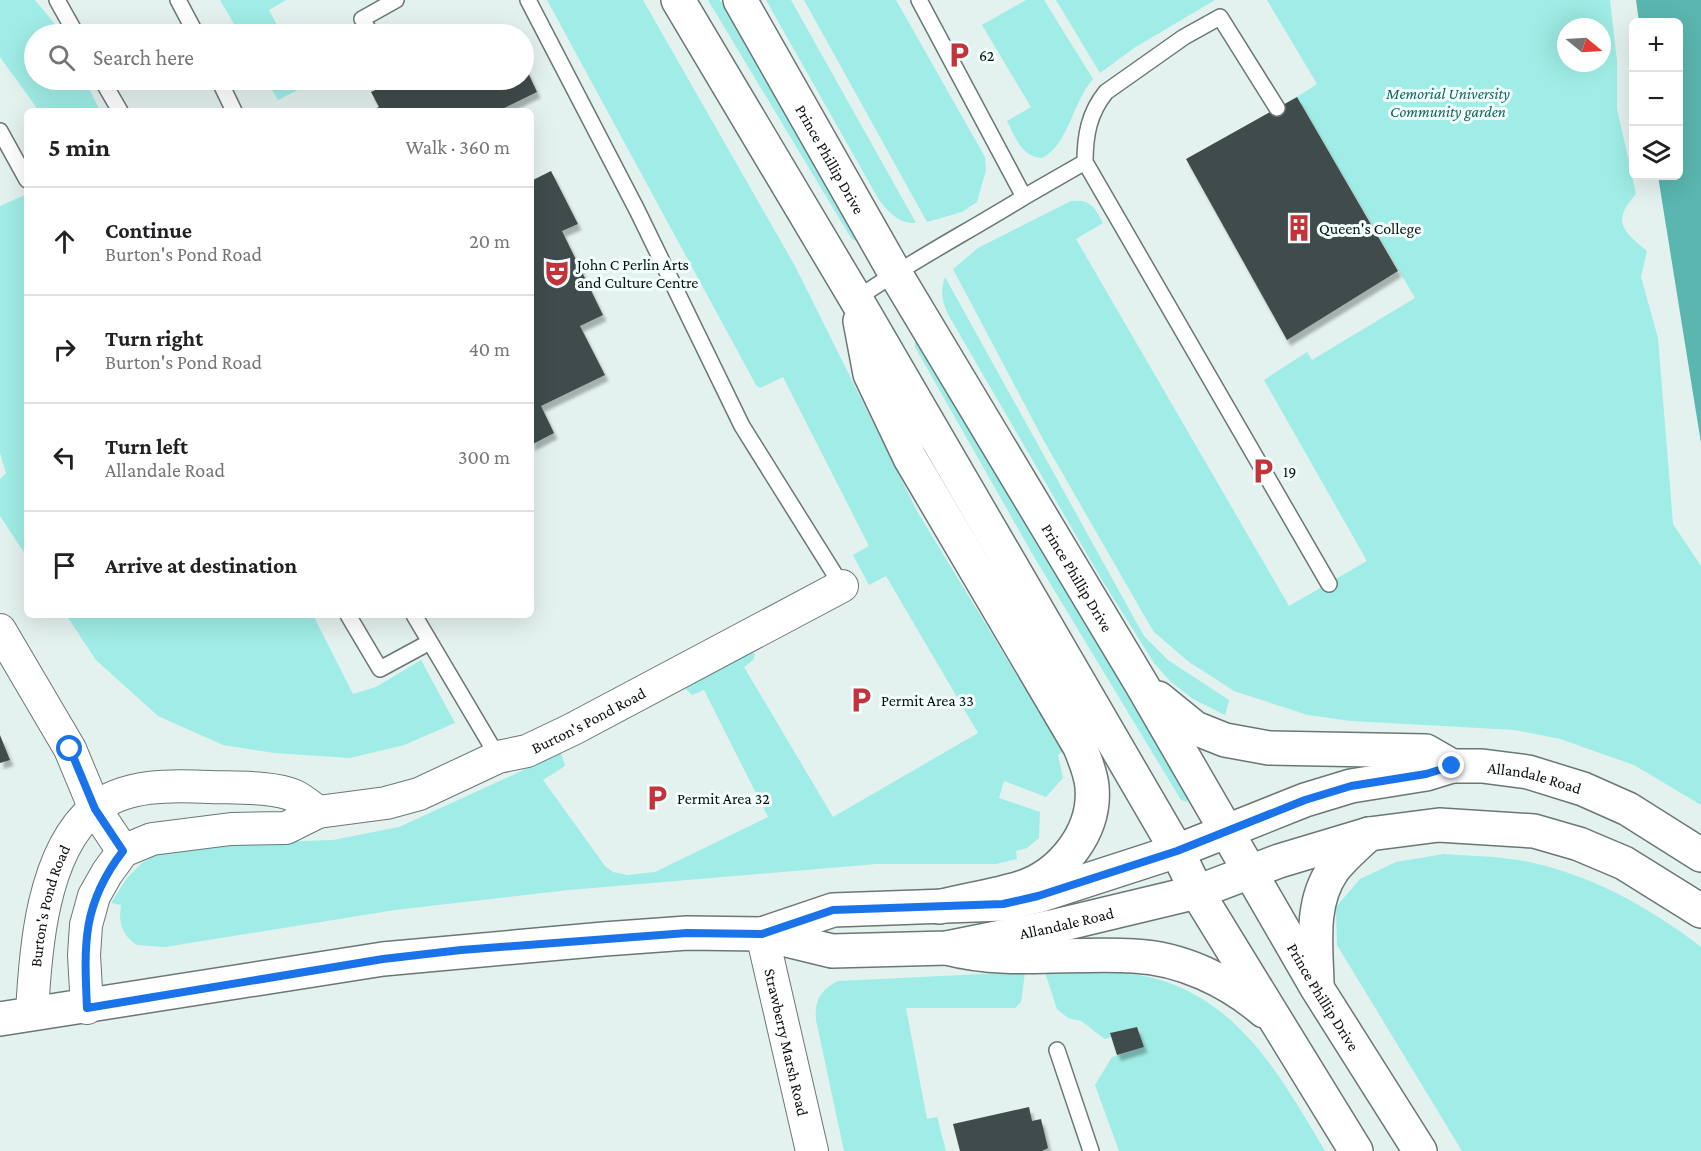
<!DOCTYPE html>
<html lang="en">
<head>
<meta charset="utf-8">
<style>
  body { margin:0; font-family:"Crimson Pro",serif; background:#f2f2f2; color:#202124 }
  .controls { position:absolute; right:18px; top:18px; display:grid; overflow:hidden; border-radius:9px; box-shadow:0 6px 24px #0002 }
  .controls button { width:54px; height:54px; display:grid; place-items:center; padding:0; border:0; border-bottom:2px solid #e0e0e0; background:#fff; color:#202124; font:30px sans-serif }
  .compass { position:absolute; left:1557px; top:18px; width:54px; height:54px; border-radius:50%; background:#fff; box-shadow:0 6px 24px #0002; rotate:108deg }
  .stop { position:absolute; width:18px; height:18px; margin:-14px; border:4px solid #1a73e8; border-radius:50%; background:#fff }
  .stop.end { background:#1a73e8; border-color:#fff; box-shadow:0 2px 6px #0008 }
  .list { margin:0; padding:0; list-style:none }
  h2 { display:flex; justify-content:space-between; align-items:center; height:78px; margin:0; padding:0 24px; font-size:26px }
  h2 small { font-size:20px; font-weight:400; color:#757577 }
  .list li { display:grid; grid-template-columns:39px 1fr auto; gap:18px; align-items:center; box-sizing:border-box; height:108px; padding:0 24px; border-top:2px solid #e0e0e0 }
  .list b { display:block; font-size:22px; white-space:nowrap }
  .list p { margin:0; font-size:20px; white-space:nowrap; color:#757577 }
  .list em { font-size:20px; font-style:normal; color:#757577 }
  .icon { flex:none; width:33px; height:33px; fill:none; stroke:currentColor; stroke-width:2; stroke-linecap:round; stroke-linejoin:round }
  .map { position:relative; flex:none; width:1701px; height:1151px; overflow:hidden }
  .search { position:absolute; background:#fff; box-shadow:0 6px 24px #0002; left:24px; top:24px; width:510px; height:66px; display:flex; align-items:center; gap:15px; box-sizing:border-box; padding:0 21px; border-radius:33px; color:#757577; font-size:22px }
  .panel { position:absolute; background:#fff; box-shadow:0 6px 24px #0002; left:24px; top:108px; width:510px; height:510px; border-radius:9px }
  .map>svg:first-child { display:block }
  .green { fill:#9fede6; fill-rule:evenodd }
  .water { fill:#5ab6af }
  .building { fill:#414c4b; filter:url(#shadow) }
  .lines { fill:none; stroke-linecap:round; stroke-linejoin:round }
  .lane-casing { stroke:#6a7776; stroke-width:18 }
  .street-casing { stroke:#6a7776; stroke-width:34 }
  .secondary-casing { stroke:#6a7776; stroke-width:36 }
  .primary-casing { stroke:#6a7776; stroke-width:36 }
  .lane { stroke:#fff; stroke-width:15 }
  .street { stroke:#fff; stroke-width:32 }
  .secondary { stroke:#fff; stroke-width:33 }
  .primary { stroke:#fff; stroke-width:33 }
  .route { stroke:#1a73e8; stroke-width:8 }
  .labels { text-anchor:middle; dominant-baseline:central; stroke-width:6; stroke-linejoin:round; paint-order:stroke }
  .poi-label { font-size:16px; fill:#0a0f0e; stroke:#f0fffd; text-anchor:start }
  .park-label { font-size:16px; font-style:italic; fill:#16635e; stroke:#f0fffd }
  .street-label { font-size:16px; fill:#0a0f0e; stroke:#f0fffd }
</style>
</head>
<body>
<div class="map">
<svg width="1701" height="1151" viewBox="0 0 1701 1151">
  <defs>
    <filter id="shadow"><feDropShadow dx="3.5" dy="6" stdDeviation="1.5" flood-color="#0004"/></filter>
  </defs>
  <rect width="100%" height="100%" fill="#e3f1ef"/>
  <path class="green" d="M0,0h35l28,34h-29v46h51l15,31h-61l-39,-54z
    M220,0h66l-17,10 13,24h-42z
    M547,0h96l152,266 123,247 145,238 -5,4 5,23 -17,19 -42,-16 -5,17 41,14 -1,26 -12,10 -11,3 1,8 -21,5h-120l-307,26 -174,20 -230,37 -28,-2c-15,-10 -19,-22 -16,-40l-10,-2 16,-25 15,-15 19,-11 36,-7 136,-5 66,-13 162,-74 4,13 -22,14 62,86 8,6 15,3 27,-3 113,-55 -64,-127 -12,5 -9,-9 67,-38 5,7 -2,5 -9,7 89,150 145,-84 -92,-157 -17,9 -16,-30 16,-9 -86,-169 -23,11 -4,-3z
    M708,0h12l86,152 55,89 -2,2 -8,-5 -6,-10z
    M766,0h25l125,223c-17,1 -27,-11 -37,-23z
    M804,0h92l89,157 1,13 -9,32 -15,10 -35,10z
    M1026,0h18l49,79c-20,22 -25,67 -51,79 -20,-1 -27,-21 -35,-37l24,-14 -49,-82z
    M1056,0h159l-81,48 -34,25z
    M1267,0h343l7,61v48l19,85c-24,27 -15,36 11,57l-6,26 17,61 15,186 28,42v239l-67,-40 -74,-26 -45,-9 -164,-9 -43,-6 -74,-24 -45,-29 -35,-30 -9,-15 -101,-176 -91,-172 25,-21 93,-47c19,-2 24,6 32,22l-27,16 213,367 78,-45 -103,-181 43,-28 5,8 103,-62 -118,-201 20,-13zM1566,27h36v36h-36z
    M266,80h41l2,4 -31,16z
    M27,194v363l-27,-41v-37l6,-6 -6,-20v-247z
    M945,277l199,359 24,24 61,40 -4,15 -32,-16 -22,-17 -17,-19 -52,-83 -153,-264c-7,-14 -9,-24 -4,-39z
    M915,340l7,5 265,451v6l-6,-2 -148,-245 -118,-208z
    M66,615h247l40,79 23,-7 45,-27 34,63 -51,22 -54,13 -76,-5 -51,-8 -65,-29 -62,-56z
    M1444,854c24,2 50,2 74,6 66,11 130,46 183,87v204h-239l-125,-206 -1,-38 24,-28 36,-17z
    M1025,972l-4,30 -6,6h-109l21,111 10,-2 9,34h-102l-28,-131c-2,-19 5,-31 22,-39z
    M1045,972c24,0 49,-2 73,0 111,10 156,93 207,179h-206l-24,-66 17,-28 32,-10 -7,-20 -27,6 1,4 -6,2 -24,-18 -13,-3 -11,-9z"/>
  <path class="water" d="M1636,0h65v443l-43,-267h20v-154h-39z"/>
  <path class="building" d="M524,64l13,28 -39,19h-128l9,-4 -8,-15 25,-12h128z
    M1297,97l101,174 -111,69 -101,-181z
    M551,171l27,53 -16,7 41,84 -23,11 25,49 -64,31 13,27 -23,12v-264z
    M0,735l10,25 -10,3z
    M1137,1027l7,20 -27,8 -7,-22z
    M1029,1107l3,14 9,-2 7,29 -6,3h-82l-7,-27z"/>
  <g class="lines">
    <defs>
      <path id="lane" d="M57,0l19,34
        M178,0l18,34
        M528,0l109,210 105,216 100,160
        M371,34l-9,-15 34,-19
        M102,80l18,31
        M219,80l15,31
        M0,131l27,49
        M1085,162l244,422
        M1024,197l61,-35c0,-27 4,-49 21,-70l78,-55 36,-20 57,91
        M856,299c54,-37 113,-68 168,-102l-105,-197
        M348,615l32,54 48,-26
        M414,615l84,142
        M1057,1050l34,101"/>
      <g id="street">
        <path d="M0,630l70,119 25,60 28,42"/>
        <path id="s1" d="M762,934l50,217"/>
        <path id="s2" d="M87,1008l-3,-53 2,-30 8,-29 13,-23 16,-22 29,-12 79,-10 55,-1 32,-16 68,-9 33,-9 79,-37 29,-6 46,-22 269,-143"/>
        <path id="s3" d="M32,1014c3,-62 10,-162 62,-205 31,-25 78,-24 115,-22 24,1 65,-1 86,9 8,4 16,11 23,16"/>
      </g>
      <g id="secondary">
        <path id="s4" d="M762,934l71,-24 170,-6 35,-8 139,-45 128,-51 46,-14 75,-12 26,-8h30l46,6 55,17 45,20 73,46"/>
        <path id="s5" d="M0,1019l383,-60 221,-20 83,-6 75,1 70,17 115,-3 104,-21 146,-35 82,-31 90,-27 70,-9 95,6 45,13 45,19 77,48"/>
      </g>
      <g id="primary">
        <path d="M678,0l178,299 321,552 20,41 159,259"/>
        <path id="s6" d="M740,0l155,273 247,412 175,303 103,163"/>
        <path d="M860,321l10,53 40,84 170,289c5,13 11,26 12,40 4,44 -30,88 -72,101 -26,8 -54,12 -81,19"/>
        <path d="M1158,698l37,30 30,12 44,8 157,3 26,15"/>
        <path d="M947,948c60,16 125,4 187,8 47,2 95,25 130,55"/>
        <path d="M1317,983c-1,-38 -7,-80 16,-113 10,-13 24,-25 36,-36"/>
      </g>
    </defs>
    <use href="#lane" class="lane-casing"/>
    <use href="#street" class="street-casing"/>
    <use href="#secondary" class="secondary-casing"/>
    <use href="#primary" class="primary-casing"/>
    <use href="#lane" class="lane"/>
    <use href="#street" class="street"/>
    <use href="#secondary" class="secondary"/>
    <use href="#primary" class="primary"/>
  </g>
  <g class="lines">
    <path class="route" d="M70,749l25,60 28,42c-41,53 -39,93 -36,157l296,-49 78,-9 226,-17 75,1 71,-24 170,-6 35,-8 139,-45 128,-51 46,-14 75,-12 26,-8"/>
  </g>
  <defs>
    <symbol id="parking-bare" viewBox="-9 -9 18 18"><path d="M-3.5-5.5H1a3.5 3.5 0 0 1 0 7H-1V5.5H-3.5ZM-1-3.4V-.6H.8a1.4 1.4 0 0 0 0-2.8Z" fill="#c33339" stroke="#f0fffd" stroke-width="2.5" paint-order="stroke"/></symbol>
    <symbol id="building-bare" viewBox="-9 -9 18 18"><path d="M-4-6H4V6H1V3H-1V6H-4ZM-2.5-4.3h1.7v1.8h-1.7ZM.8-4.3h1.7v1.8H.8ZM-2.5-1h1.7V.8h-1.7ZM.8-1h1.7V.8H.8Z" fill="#c33339" stroke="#f0fffd" stroke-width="2.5" paint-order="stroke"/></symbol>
    <symbol id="theatre-bare" viewBox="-9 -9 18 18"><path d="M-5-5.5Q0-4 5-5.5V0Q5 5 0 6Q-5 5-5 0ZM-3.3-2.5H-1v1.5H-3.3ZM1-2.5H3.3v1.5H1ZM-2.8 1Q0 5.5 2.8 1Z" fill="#c33339" stroke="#f0fffd" stroke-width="2.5" paint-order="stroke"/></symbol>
  </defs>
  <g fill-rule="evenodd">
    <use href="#parking-bare" x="940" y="36" width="38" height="38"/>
    <use href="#building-bare" x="1280" y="209" width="38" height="38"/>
    <use href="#theatre-bare" x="538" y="254" width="38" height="38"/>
    <use href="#parking-bare" x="1244" y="452" width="38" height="38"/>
    <use href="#parking-bare" x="842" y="681" width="38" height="38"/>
    <use href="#parking-bare" x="638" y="779" width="38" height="38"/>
  </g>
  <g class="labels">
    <g class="poi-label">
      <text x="979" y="55">62</text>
      <text x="1319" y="228">Queen's College</text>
      <text x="577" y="264">John C Perlin Arts<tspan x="577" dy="18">and Culture Centre</tspan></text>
      <text x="1283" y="471">19</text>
      <text x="881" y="700">Permit Area 33</text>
      <text x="677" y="798">Permit Area 32</text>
    </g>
    <g class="park-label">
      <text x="1448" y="93">Memorial University<tspan x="1448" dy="18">Community garden</tspan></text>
    </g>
    <g class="street-label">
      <text stroke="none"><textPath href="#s6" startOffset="183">Prince Phillip Drive</textPath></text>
      <text stroke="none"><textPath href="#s6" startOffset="669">Prince Phillip Drive</textPath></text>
      <text stroke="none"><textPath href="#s2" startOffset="657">Burton's Pond Road</textPath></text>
      <text stroke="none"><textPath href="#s4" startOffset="800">Allandale Road</textPath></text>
      <text stroke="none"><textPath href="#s3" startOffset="110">Burton's Pond Road</textPath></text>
      <text stroke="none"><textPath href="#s5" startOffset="1077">Allandale Road</textPath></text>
      <text stroke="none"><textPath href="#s6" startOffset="1155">Prince Phillip Drive</textPath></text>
      <text stroke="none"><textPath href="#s1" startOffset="111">Strawberry Marsh Road</textPath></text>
    </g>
  </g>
</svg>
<div class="controls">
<button>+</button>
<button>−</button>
<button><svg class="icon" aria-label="layers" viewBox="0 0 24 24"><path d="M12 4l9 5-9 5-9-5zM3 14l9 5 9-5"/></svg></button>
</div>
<svg class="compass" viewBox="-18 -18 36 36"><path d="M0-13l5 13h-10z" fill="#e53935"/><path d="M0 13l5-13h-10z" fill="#757577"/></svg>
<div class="stop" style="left:70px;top:749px"></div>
<div class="stop end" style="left:1452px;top:766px"></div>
<div class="search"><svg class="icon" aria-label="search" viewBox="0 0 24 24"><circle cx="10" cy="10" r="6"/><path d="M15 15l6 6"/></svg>Search here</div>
<section class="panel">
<h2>5 min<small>Walk · 360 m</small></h2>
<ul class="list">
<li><svg class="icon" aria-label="ahead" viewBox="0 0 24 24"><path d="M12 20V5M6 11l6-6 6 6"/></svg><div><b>Continue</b><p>Burton's Pond Road</p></div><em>20 m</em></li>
<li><svg class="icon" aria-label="right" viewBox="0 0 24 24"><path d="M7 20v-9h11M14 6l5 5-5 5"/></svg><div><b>Turn right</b><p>Burton's Pond Road</p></div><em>40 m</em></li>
<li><svg class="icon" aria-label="left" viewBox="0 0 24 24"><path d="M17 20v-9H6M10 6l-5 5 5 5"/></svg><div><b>Turn left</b><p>Allandale Road</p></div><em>300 m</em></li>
<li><svg class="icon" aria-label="arrive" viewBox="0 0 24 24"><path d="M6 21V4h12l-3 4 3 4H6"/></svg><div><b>Arrive at destination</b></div></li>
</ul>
</section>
</div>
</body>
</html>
